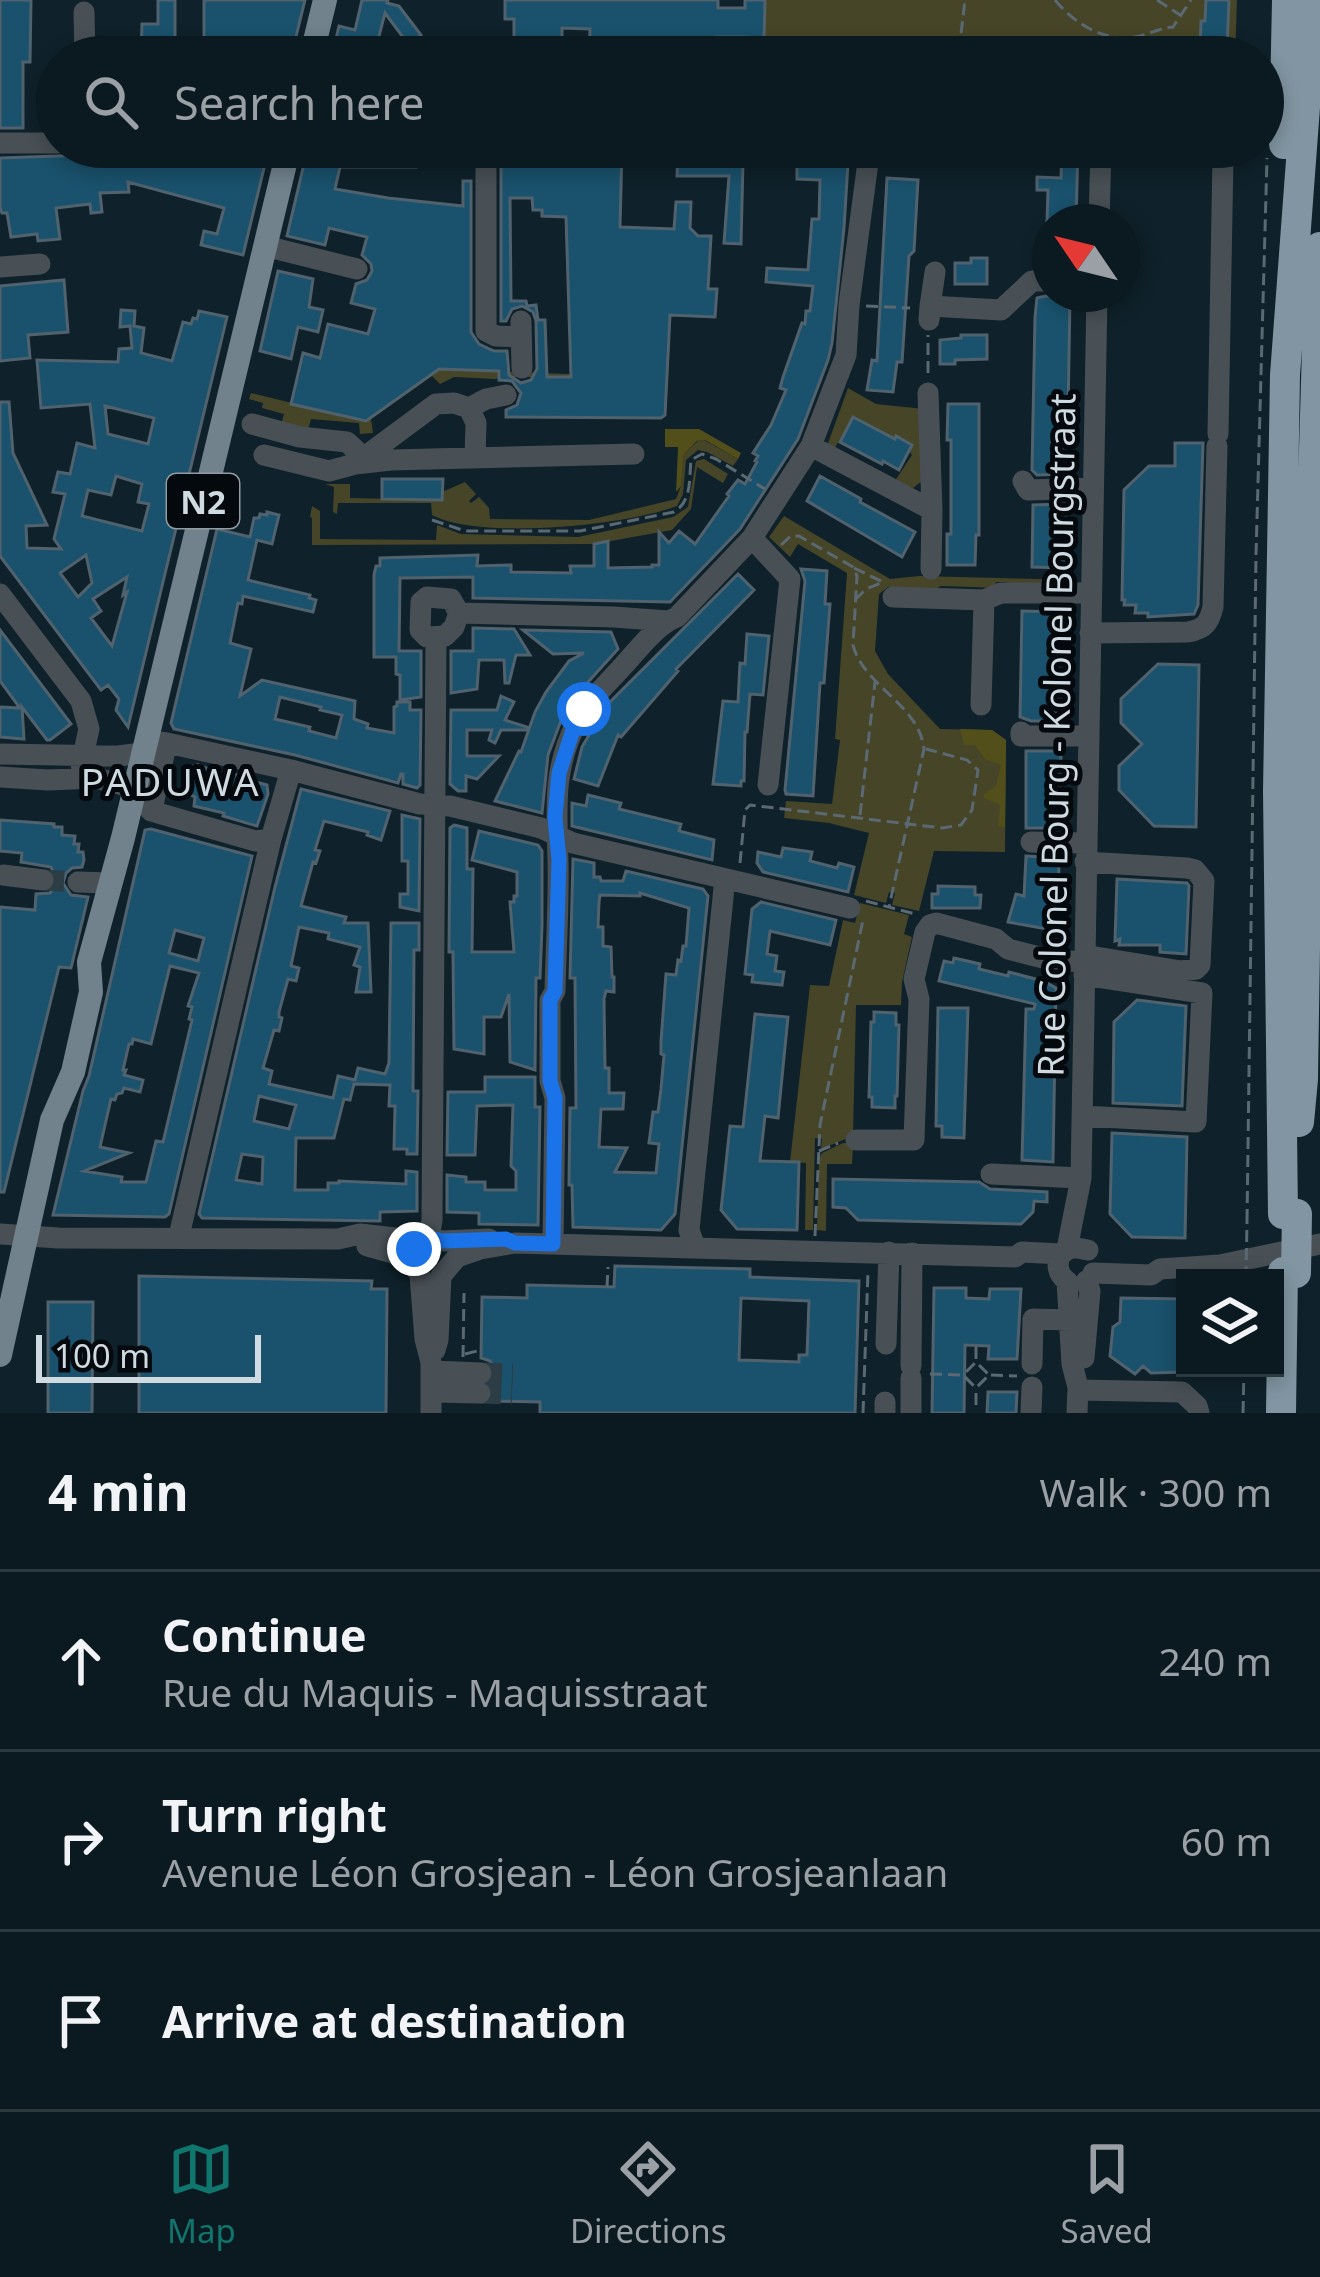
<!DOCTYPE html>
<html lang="en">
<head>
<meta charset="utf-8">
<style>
  body { margin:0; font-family:"Noto Sans",sans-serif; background:#19262d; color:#f1f3f6 }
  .controls { position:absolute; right:36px; bottom:36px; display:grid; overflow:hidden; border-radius:0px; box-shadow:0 6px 18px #0003 }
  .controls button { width:108px; height:108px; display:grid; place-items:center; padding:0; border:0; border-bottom:3px solid #2b383e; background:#0b1920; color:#f1f3f6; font:60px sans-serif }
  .compass { position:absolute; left:1032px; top:204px; width:108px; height:108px; border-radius:50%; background:#0b1920; box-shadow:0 6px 18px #0003; rotate:305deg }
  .scale { position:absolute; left:36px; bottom:30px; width:225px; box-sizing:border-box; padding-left:12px; border:6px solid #cfdae1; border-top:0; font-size:33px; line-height:42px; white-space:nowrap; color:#cfdae1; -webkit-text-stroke:9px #04090d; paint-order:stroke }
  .stop { position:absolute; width:36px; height:36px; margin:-27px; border:9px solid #1a73e8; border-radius:50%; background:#fff }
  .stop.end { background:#1a73e8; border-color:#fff; box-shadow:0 3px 12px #0008 }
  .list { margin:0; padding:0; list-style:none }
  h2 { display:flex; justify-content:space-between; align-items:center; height:156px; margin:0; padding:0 48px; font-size:51px }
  h2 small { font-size:39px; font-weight:400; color:#9aa0a5 }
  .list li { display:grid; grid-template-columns:78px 1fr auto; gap:36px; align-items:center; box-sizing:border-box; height:180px; padding:0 48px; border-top:3px solid #2b383e }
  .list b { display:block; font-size:45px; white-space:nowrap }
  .list p { margin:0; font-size:39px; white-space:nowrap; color:#9aa0a5 }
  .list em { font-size:39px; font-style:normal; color:#9aa0a5 }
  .icon { flex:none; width:66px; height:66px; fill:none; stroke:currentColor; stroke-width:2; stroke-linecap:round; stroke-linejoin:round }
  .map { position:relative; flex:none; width:1320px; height:1413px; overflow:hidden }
  .search { position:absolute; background:#0b1920; box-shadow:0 6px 18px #0003; left:36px; right:36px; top:36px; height:132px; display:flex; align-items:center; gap:30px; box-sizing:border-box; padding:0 42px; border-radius:66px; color:#9aa0a5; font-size:45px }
  .sheet { height:696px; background:#0b1920 }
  nav { display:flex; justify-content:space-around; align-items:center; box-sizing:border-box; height:168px; border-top:3px solid #2b383e; background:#0b1920; font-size:33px; color:#9aa0a5 }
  nav a { display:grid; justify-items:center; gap:6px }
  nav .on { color:#0f766e }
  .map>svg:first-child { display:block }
  .green { fill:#464528 }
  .forest { fill:#534f1b }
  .building { fill:#1a516c; stroke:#4f626e; stroke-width:3; fill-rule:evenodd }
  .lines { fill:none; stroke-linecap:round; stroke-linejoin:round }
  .minor-tunnel { stroke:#2c3d45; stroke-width:21; stroke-dasharray:21 10; stroke-linecap:butt }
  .path { stroke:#5a6972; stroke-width:3; stroke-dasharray:12 6; stroke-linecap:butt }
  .minor { stroke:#485055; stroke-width:21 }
  .major { stroke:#71828d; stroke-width:24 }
  .highway { stroke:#8196a2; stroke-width:30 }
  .path-bridge { stroke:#5a6972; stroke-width:3; stroke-dasharray:12 6; stroke-linecap:butt }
  .highway-bridge { stroke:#8196a2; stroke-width:30 }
  .route { stroke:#1a73e8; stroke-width:15 }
  .labels { text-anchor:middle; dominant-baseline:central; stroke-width:10; stroke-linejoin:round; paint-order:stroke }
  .shield { fill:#04090d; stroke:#929ba1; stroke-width:3 }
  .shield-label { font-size:33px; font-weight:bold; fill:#cfdae1 }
  .street-label { font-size:36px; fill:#cfdae1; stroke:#04090d }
  .neighbourhood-label { font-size:39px; letter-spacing:3px; fill:#cfdae1; stroke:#04090d }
</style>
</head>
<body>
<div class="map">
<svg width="1320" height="1413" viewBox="0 0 1320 1413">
  <rect width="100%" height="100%" fill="#0f212a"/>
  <path class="green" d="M745,0h492l-2,57h-490z
    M439,369l156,6 1,-3 72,2 -2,41 -5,-38h-156l-5,-5 -1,6 -4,1 -41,-2 -14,7 -8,-8 -61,43 2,14 -13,1 -1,-11 -48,-4 -3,11 -27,-5 3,-11 -22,-6 1,-5 -14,-4 2,-6 115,28z
    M848,388l28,16 48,5 -2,72 -9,7 -18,-7 17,-26 -3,-4 3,-6 -15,-8 -3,2 -40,-22 -20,32 -7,-3z
    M704,440l34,19 -5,7 -26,-14 -9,-2 -12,10 -3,34 -6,12c-52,20 -198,34 -245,9l-1,-12h-93l-1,11 -4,-2 1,-25 -9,-3h25v14l91,2 1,-8 23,-10 11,12 -7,7 2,2 8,-6 10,11 1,11 99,1 87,-21 5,-13 3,-32 14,-13z
    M704,459l24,15 -5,9 -26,-16 -6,42 -19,21 -78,14 -282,1v-27l-2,-1 2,-11 8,5v28l116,1 1,-15 24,9 117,3 95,-20 15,-10 8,-46z
    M784,516l106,63 29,-3 157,4 -1,10 -68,-1v-7h-11l-1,3 7,3 -61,-2 -5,3 -48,-2 -9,7 -4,57 13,23 52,55 52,1 14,10 -1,112 -71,-1 -15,60 -27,-6 3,-12 -6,-1 -3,11 -32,-8 15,-62 -40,-10 -45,-5 2,-17 46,3 8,-64 -5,-1 12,-166 -49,-29 -8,13 -21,-20z
    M860,903l49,12 -5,19 8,3 -10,45 -1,23h-45l-3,131 -32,13 1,-10 -7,-1 -2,92h-8l1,-67 -16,-1 20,-177 19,1 14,-66 12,3z
    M843,1143h10l-1,21h-25l-1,67 -9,-1 2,-71 3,-6z"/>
  <path class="forest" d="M665,429h34l42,24 -3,6 -33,-19 -8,1 -13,13 -3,32 -5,6 2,-45h-13z
    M960,729l32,1 14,10 -1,87 -7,-1 2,-21 -16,-7v-4l12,-8 5,-21 -16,-6 -10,-14h-11z"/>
  <path class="building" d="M0,0h31l-1,62h-7v66h-23z
    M158,0h17v57h-34l1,-33h16z
    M204,0h101l-14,57h-40l1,-4 -18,-3 -30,-1z
    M362,0h26l-1,3 12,3 22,29 -13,9 -23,-31 -10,39 -40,-9 4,-17 16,4z
    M505,0h213v8h27v-8h20l-1,38h-7v19h-12v-20h-28v14h-3v6l-108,-5v5h-17l1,-28 -28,-1v29h-12v-10h-36v-28h-9z
    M1206,0h23l-2,50 -27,-1 1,-28h4z
    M308,147h154v16l-46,2v2h-76l-5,22 53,9 75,8v-25h8v151l8,12 15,7h13l2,24 12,8 10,-3 6,-11 -1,-48 -3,-9 -11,-6 -10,3 -6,12h-5v-174h121l-2,80 54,2 2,-27h15l-1,26 8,8h13l-3,53h9l-2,28 -45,-2 -5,100 -4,3 -155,-1v-7l11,-5 4,-12 -9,-12 -13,-1v-9l-60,-2 -73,52 -75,-17 12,-51 17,5 8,-34 40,10 7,-25 -24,-6 5,-19 11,-4 5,-9 -1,-7 -9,-9 5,-18 -38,-9 -4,17 -38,-9zM510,198h22l1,12h9v6l24,1 5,160h-24l-2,-57h-7l-2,-15 -9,1 -1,-5h-15z
    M678,147h171l-5,81 -12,115 -4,17 -30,79 -58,90 -70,73 -197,-4v-21l-73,1 -1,73h22v46l-21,3v-25l-4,-1v-17h-22v-82l2,-9h4v-8l98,-3 -1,11 34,-1v7l60,1 -1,-7h24v-22l14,-3v27l44,-1v-2h7v-33l10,11 10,-12 16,13 34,-48 -2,-2 11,-14 7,4 12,-22 -2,-1 3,-5 -5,-3 18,-28 15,-35 -6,-2 3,-11 19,-54 3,1 1,-13h4l3,-25 -47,-4 1,-14 41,2 4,-51h7l1,-39 -23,-1v-19l-54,2 -2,82 -17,-1 5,-67h-52z
    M1062,147h16l-2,75h-29l1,-32h-11v-13l24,1z
    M232,150l25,7 7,11 -21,87 -42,-10 3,-14 13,3 7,-26 -96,-26 1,10 -29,1 2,19 -11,1 -1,-9 -34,4 4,31 -22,2 -1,-7 -26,3 -4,-24h-5l-2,-5v-50z
    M887,178l31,2 -4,71 -5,5 -7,106h-5l-4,30 -26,-2 5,-30 5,1z
    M971,258h16v26h-32v-21h16z
    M278,271l35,8 -4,28 14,3 -5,22 -20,-5 -7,32 -31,-8z
    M64,280l4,52 -40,3 2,23 -30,3v-75z
    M1046,296h24l-3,178 -30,1 -5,-5 3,-153 2,-19z
    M121,310l14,1 -1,15 10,2 -3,25 31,8 11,-39 8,2 2,-6 4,1 2,-8 28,6 -99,410 -12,-17 3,-11 -11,-14 -7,5 -101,-134v-154h9l4,51 34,72 -21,1 1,22 34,1 -7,-10 11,-45 -12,-2 5,-20 12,2 7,-31 18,5 -5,-44 -49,4 -4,-48 81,2 1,-13 13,-1 -2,-22 -10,1zM105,406l49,12 -6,26 -40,-10zM116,476l26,8 -4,18 11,2 -7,27 -60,-15 6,-26 23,5zM86,555l6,28 -14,14 -18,-24zM127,577l-4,18 4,-3 -15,54 -21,-28 10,-7 -8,-12z
    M961,335h26v24l-32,1v4h-15v-24l21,-2z
    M948,404h31v131h-3l-1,30h-28v-31h4v-94h-4z
    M853,417l42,22 1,-3 16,9 -13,25 -16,-9 -1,3 -42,-22z
    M1175,443h28l-5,162 -4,9 -46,3v-4h-13l1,-8h-12l1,-5h-3l2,-110 25,-24h26z
    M820,476l41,23 -1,3 55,30 -13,25 -95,-56z
    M382,479h61l-1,21 -60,-1z
    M1066,504l-1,64 -33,-1 1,-62z
    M267,512l12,3 -7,29 -15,-4 -9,40 62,15 -1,3 7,2 -3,12 -70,-16 -1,8 -4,-1 -8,40 21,6 -11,47 22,-16 93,21 -1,18 14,5 -1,4 27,5v-26l3,-1v-4h13v8h11l-1,75 -3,3 -14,-4v-10h-2l-3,9 -103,-28 -121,-26 -3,-6 46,-194 33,8 4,-19h5l1,-4 7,1zM280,697l41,10 -1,3 22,5 -6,23 -27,-7 1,-4 -35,-8z
    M801,569l26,2 -2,33h5l-6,79h-4l-7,113 -27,-2 -1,-4 20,-209z
    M738,574l16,16 -78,79 2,2 -57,66 -3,-2 -20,51 -24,-7 8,-32 24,-41z
    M1022,611l37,1 -2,109h-26l-11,-4z
    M473,628l41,1 16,26h-14l-7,28h-4l-1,-23h-25l-2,29 -26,4v-42h22z
    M0,630l71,94 -21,16h-3l-25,-33 2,32 -24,-2v-30l20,1 -20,-27z
    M523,630l88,2 7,17 -39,43 -17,26 -14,37 -6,58 -47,-12 24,-50 2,1 14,-40 11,-20 23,-31 15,-8 -31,1z
    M747,634l22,2 -6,59 -13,-1 -3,38h-2l-1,49h-3v5l-28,-2 10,-83 15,1 2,-39 5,1z
    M1158,664l41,1 -3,162 -42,-1 -35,-36v-24l23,-22 -21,-21v-24z
    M501,696l13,6 -9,18 22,7v3h-26l-6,13 -6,-3 3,-10h-25v26h32l-22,23 -11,-3v15h-8l-8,-7 1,-74h46z
    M1026,751h35l-1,77h-34z
    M198,765l19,7 36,5 -1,4 15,4 1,9 -11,32 -34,-10 1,-3 -30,-7 1,-9 -9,-4 6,-27 6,2z
    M301,789l89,22 -9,29 -14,-5 1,-3 -44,-11 -9,29 5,1 -4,12 -3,-1 -12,44 45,11 -2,6h24l3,69h-15l4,-25 -6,-2 6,-18 -32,-8 1,-6 -30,-6 -8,39 8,2 -3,13 -8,-2 -9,33v5l3,1 -3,13 -5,-1 -11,38 9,3 -3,13 64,14 5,-22 17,4 3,-12 27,6 4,-11 2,-140h28v27h-5l-1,141h5l-1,63h-10v-5h-13l1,-43h-6l1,-21 -36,-1 -4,16 -6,-1 -10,39h-38l-1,52h33v-7h11v-2l67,3v-13l11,1v39l-37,1v9l-178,-3 -3,-4 76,-327zM259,1096l37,9 -7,24 -35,-8zM242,1154l21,3 -1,27 -26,-4z
    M588,795l33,8 -2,6 62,15 -2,7 35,9 -2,20 -140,-34v-23l14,3z
    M402,815l18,4 -1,92 -19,-4v-13h8v-33h-6z
    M0,820l54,4v3h8v8l13,1 -1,8h5l-1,8h5l1,8 -2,7 -10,1 -6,5 -3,10 8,12 17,2 -17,71 -12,-1 -55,225h-4v-285l35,3 1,-16 14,-1 8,-12 -7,-14 -30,-5 1,-9 -22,-2z
    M454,825l13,3v41h6l-1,83h42l-4,-50h4v-6h3v-24l-45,-12 7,-29 59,14 4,6v75l-2,52h-4l-1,92 -25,-8 -1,-68 -8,23h-17v37l-30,-5 -1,-97h-4l1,-124z
    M151,829l101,27 -83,358 -4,3 -112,-2 30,-124 6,-15 56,-246zM175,930l29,8 -6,23 -29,-8zM170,966l29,7 -11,33 4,1 -3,12 3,1 -29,122 -7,-1 -10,41h-25l1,-5 -38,-6 45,-18 -29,-6 11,-48 4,1 2,-6 5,-1 2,-5 16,4 3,-12 -19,-5 2,-5h-3l6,-26h3l1,-5 18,5z
    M783,848l29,4 -2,9 27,7 2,-5 15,4 -6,25 -85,-20 -6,-9 1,-11 23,5z
    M1026,856l33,2 -1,73 -50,-9 8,-28 8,2z
    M573,859l21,4v14h6l1,4h22l3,-10 77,18 5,7 -33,318 -14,16 -88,-3 -1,-42h-3l1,-77h6l-1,-130h-5zM640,893l49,15 -3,38h-3l-2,15 -3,-1 -2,15 -10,-1 -5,67v13l3,1 -3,34 -3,23h-5l-4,31 10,1 -3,29 -41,-1 12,-24 -28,-1 2,-38h22l1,-16h-15v-25h-4l-1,-69 2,-8 8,1v-15h-2l-1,-30 -8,-1v-19h-5l1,-25 1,-7 40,1z
    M1117,879l70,4 2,3 -3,68 -26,-2v-7h-41l1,-6 -5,2z
    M938,886l37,1v8h6l-1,13h-48v-14h6z
    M761,902l75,18 -6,25 -60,-14 -3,23 10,2 -2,15 9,1 -2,13 -30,-3 1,-7 -8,-1 7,-65z
    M954,958l26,6 -1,5 29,7 1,-4 34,9 13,7 -3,174 -31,-2 4,-151h8l1,-5 -96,-23 5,-20 9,2z
    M1137,1000l49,6 -4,100 -69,-3 1,-81z
    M938,1008h30l-4,130 -22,-1v-11h-6z
    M874,1012l22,1v12h3l-2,71h-2v12l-23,-1v-10h-3l2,-75h3z
    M755,1014l33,3 -10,101 -13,-2 -5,45 39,1 -2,68 -60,-1 -16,-19 9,-84 13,1z
    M485,1077h50v30h5l-2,118 -59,-1v-11l-32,-1v-37l19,2v5h19v8h31v-19l-5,-5 2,-61 -36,1 -2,49h-28l1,-63h37z
    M1112,1133l75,4 -2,101 -53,-1 -22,-23z
    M833,1179l146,3 11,7 57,3v10l-13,-1 -1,11 -12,12 -163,-4 -12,-12 -13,-1z
    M615,1266l135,3v8l109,4 -4,132h-315v-11l-48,-1 3,-9 -4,-8 5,-9 -1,-8 -5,-6 -9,-3 1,-61 45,1v-13l87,2zM741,1298l68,3 -2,54h-8v7l-60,-2z
    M139,1276l233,5 -1,8h16l-1,124h-247z
    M934,1288h32v10l23,1 1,-10h31l-4,70h-29l1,-13 -24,-1 -1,68h-32z
    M1121,1298l64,1v73l-34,1 -8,-7 -8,8 -25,-18 3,-29 7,-5z
    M48,1302h45l-1,111h-44z
    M988,1392h29l-1,21h-29z"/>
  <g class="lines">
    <path class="minor-tunnel" d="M43,880l35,2
      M481,1373l32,1
      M480,1393l32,1"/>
    <path class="path" d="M1055,0c19,23 48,42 79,37 14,-2 25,-9 39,-10l18,-27
      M1157,0l23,15
      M959,51l6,-51
      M866,306l44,2
      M928,373v-38
      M432,520l33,11h115l94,-19c18,-11 15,-32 17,-52l11,-6 14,5 49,30
      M781,545l10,-9h8l54,31 4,9 -4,69c11,42 66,59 71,104l-35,158
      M854,568l29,14
      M855,600l11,-11 15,-6
      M860,815l15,-133
      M740,863l5,-53 5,-5 192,23 19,-3 11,-15 6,-40 -11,-10 -41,-11
      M866,901l49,13
      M819,1151l19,-8
      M1247,1221l9,-666 11,-397
      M815,1236l5,-111 43,-205
      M607,1287l1,-20
      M976,1347v13
      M465,1354l16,-4
      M463,1357l1,-64
      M930,1374l33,1 13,13 13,-13 -13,-13 -13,13
      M991,1375l26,1
      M976,1405v-16
      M863,1413l5,-142
      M1243,1413l1,-45"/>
    <path class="minor" d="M84,12l1,45
      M0,143h57
      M486,147v184l10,5 25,1
      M1099,222l2,-75
      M265,246l92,23
      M0,267l40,-3
      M930,306l5,-34
      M929,320l1,-14 71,4 31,-29h18
      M521,321l1,47
      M928,393l4,117
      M469,408l17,-9 20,-4
      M252,424l48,13 47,5 17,16
      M1218,434l5,-278 -4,-9
      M811,446l121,64 -1,59
      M264,455l65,16 26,-7 36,-4 243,-6
      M355,464l81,-60 18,-1 15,5 7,15 -1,35
      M1023,481l5,9 65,-2
      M752,538l38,41 -22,206
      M0,594l81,107 8,28 -8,36
      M427,597l24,2 8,14 -5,14 -9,9 -18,1 -7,-7 1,-28z
      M893,597l91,3 17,-7h89
      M459,613l155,4 54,4
      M1090,633l98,-1c17,-3 21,-9 25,-25l4,-161
      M981,705l3,-105
      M1021,732v4h68
      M0,754l118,2 24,-3 17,-11 8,1 124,27 129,34 30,2 91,22 32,15 277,65
      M0,777l48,3 48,-2 39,10 16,23 104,30 16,-2
      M153,805l12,-55
      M1031,842l55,1
      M3,875l40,5
      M78,882l32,1
      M1084,955l97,16 15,-2 4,-4 4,-84 -9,-11 -8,-2 -102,-6
      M1082,1116l114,6 6,-129 -118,-18
      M856,1140h58l5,-141 -5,-20 11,-47 5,-7 6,-2 60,16 12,10 43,11 33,2
      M991,1174l90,4
      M0,1234l58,4 280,1 22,-5 61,7 11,-3 10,3 47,-2
      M179,1236l92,-397 20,-69
      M429,1238l3,-18 4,-582
      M553,1244l2,-146 -5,-17v-81l5,-9c1,-43 4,-87 3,-130 -1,-50 -6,-90 18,-137 11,-22 30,-39 47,-58 15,-16 33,-41 54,-49l75,-79 59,-92 35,-91 3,-50 21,-158
      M367,1246l36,10 9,6 8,13 5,64 6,23v51
      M695,1247l-6,-17 34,-332 1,-12 8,-5
      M1067,1249l14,-71 16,-884
      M1061,1254c-5,10 -4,20 6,27l5,83 6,23 -1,26
      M1093,1273l58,2 9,-6 60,-4 100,-21
      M441,1276l16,-19 23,-8 35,-6 500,14 7,-5 39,2 11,-7 16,3
      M886,1344l3,-92
      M435,1350l3,-10 3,-64
      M1084,1358l6,-67 -4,-10
      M1032,1364l1,-45 37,1
      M911,1366l1,-113
      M432,1371l49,2
      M1078,1390l104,2 15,14 2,7
      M432,1392l48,1
      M885,1402v11
      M911,1413v-35
      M1031,1413l1,-26"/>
    <path class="major" d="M311,57l14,-57
      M0,1355l52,-235 21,-48 18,-80 -2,-30 34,-124 166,-691"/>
    <path class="highway" d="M1284,144l3,-144
      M1299,1122l4,-43 8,-528 9,-304
      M1283,1214l-5,-423 7,-416 28,-375
      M1281,1413l2,-141"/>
    <path class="path-bridge" d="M1246,1278l1,-57"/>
    <path class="highway-bridge" d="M1296,1273l1,-59"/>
  </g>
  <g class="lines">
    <path class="route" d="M414,1249c7,-10 17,-12 28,-8l64,-2 9,4 38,1 2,-146 -5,-17v-81l5,-9 4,-131 -4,-43 4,-44 14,-43 11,-21"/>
  </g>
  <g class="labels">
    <rect class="shield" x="167" y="474" width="72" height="54" rx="9"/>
    <g class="shield-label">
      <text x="203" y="501">N2</text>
    </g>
    <g class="street-label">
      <text transform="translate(1056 735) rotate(-89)">Rue Colonel Bourg - Kolonel Bourgstraat</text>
    </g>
    <g class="neighbourhood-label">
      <text x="171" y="780">PADUWA</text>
    </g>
  </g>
</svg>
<div class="controls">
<button><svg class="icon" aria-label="layers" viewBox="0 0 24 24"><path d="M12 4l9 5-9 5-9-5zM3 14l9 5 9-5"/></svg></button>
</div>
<svg class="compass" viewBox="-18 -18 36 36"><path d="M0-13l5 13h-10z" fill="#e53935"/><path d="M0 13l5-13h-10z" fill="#9aa0a5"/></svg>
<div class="scale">100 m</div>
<div class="stop" style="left:584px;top:709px"></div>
<div class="stop end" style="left:414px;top:1249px"></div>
<div class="search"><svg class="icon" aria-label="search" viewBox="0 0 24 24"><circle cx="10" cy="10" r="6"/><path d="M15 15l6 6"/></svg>Search here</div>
</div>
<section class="sheet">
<h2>4 min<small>Walk · 300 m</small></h2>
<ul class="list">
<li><svg class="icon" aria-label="ahead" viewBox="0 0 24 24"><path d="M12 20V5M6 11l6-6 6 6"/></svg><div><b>Continue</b><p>Rue du Maquis - Maquisstraat</p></div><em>240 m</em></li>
<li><svg class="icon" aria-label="right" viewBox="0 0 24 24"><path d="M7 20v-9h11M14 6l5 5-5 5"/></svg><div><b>Turn right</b><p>Avenue Léon Grosjean - Léon Grosjeanlaan</p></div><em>60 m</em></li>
<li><svg class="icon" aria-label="arrive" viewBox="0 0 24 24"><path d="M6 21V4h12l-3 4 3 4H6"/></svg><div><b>Arrive at destination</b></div></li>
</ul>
</section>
<nav>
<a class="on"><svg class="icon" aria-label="map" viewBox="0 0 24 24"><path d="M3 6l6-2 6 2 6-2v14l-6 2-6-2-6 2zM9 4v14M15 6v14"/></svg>Map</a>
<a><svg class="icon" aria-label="directions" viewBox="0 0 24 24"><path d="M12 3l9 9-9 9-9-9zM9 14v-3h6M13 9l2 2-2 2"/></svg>Directions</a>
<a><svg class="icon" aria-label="saved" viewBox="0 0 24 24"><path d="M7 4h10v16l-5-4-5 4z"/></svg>Saved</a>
</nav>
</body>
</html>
